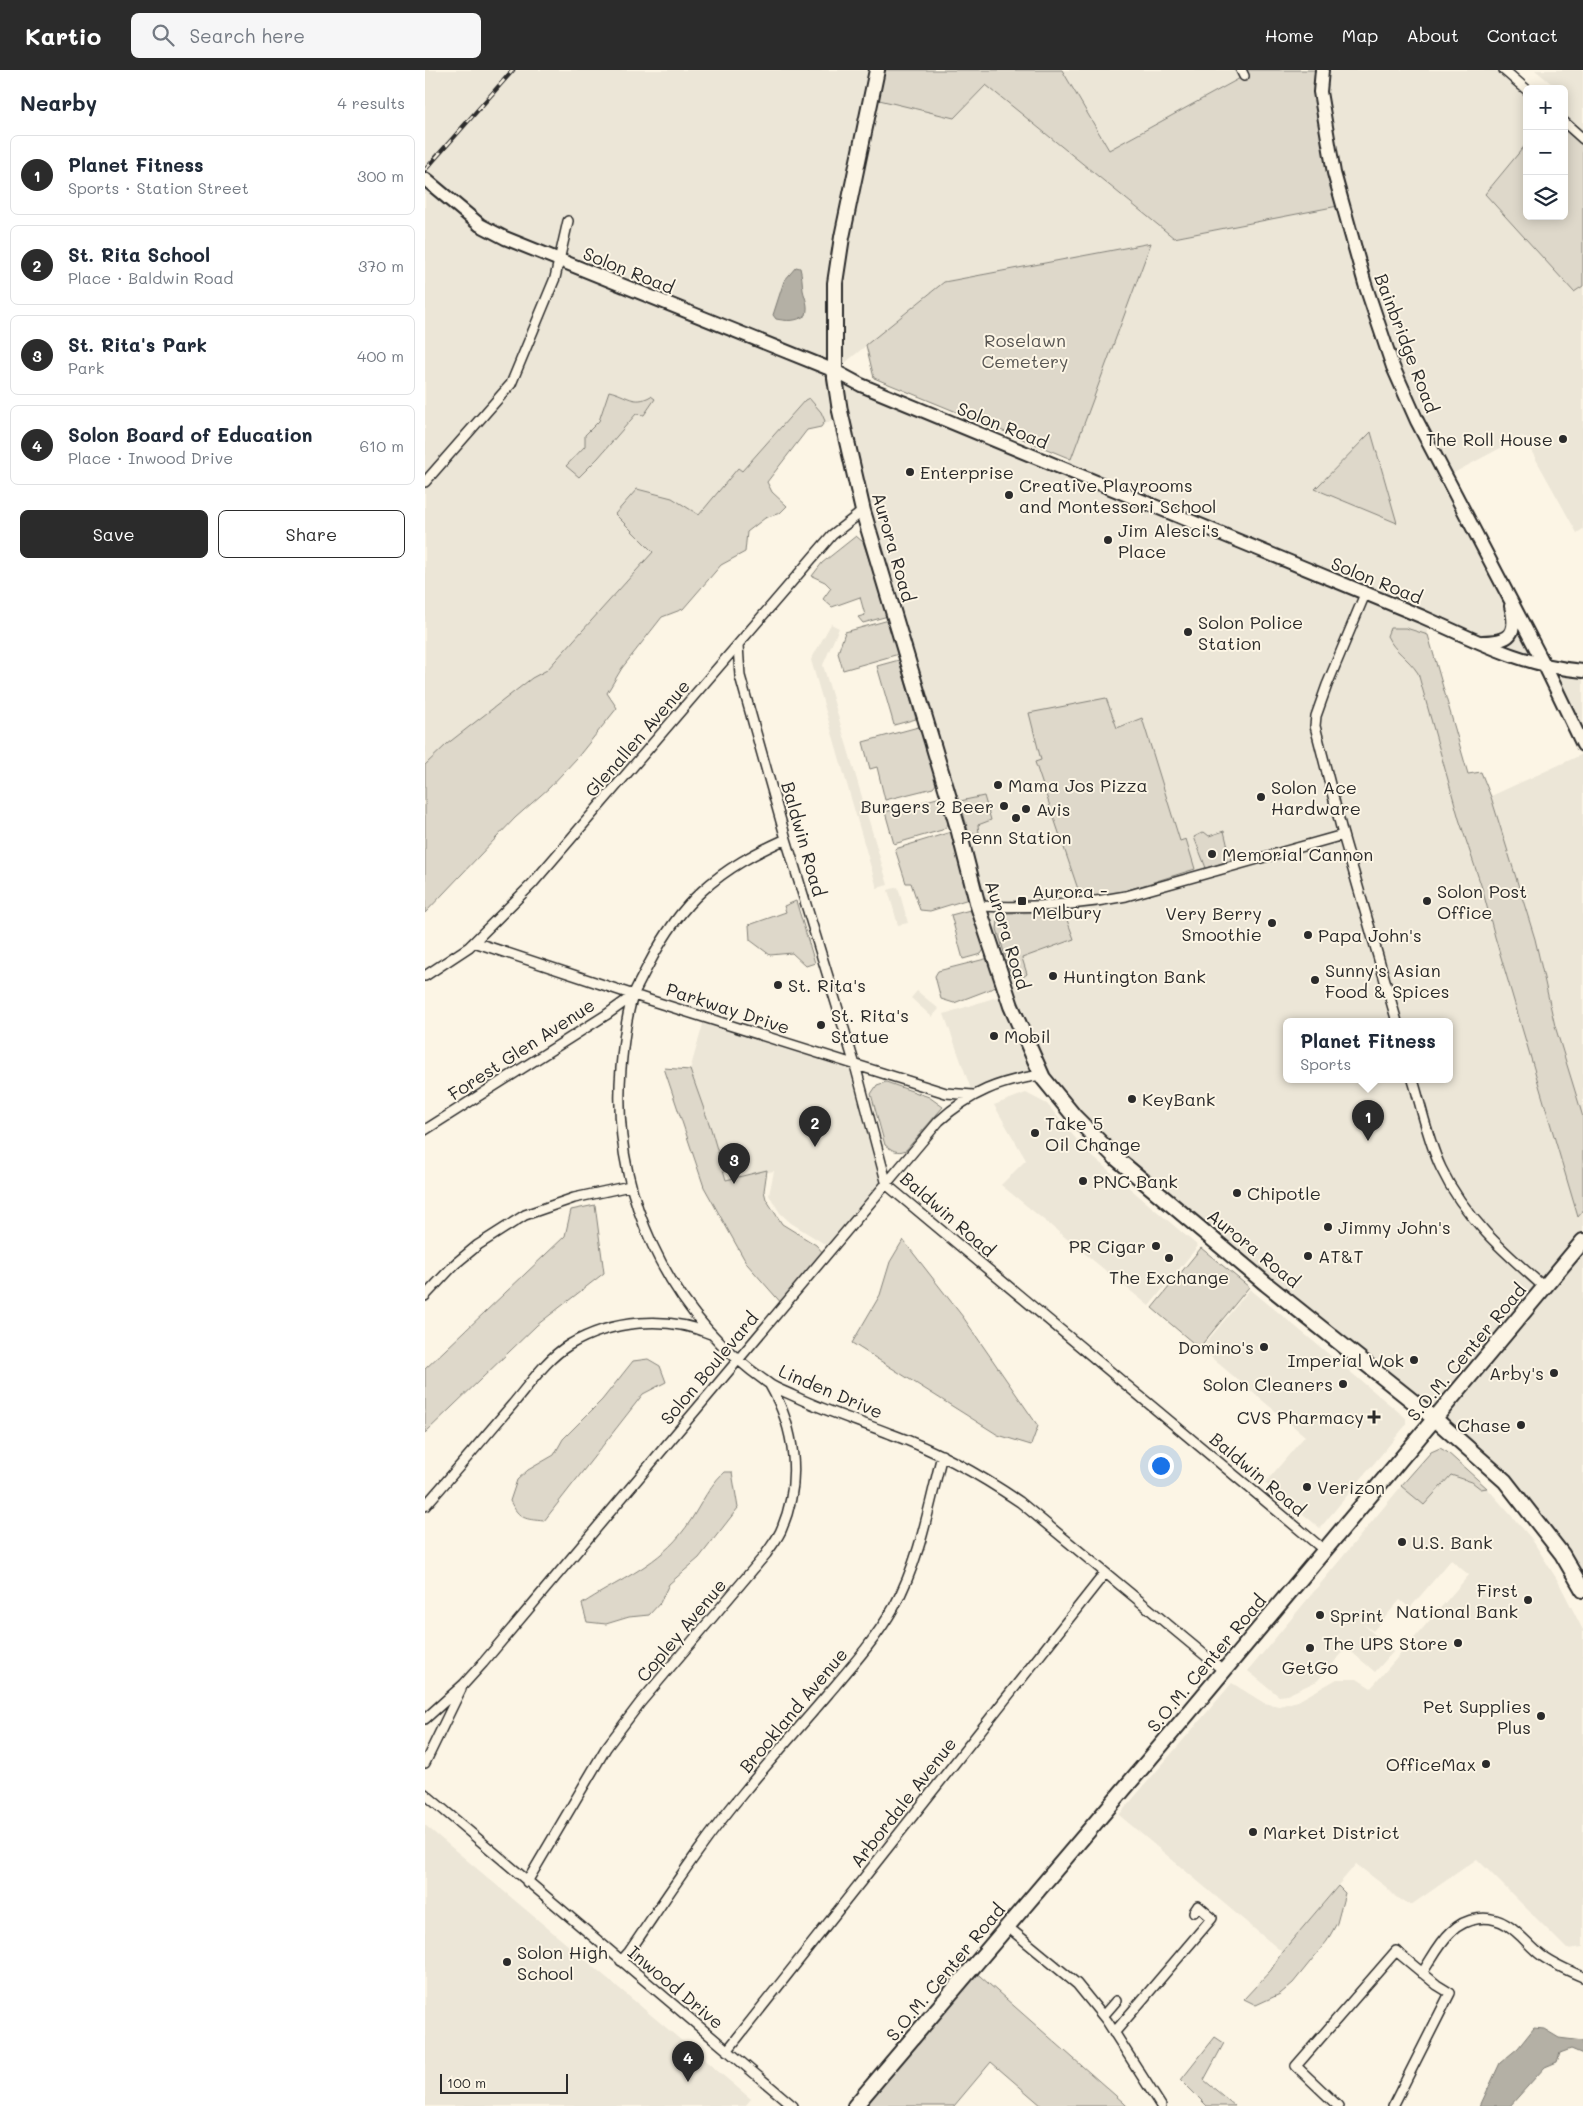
<!DOCTYPE html>
<html lang="en">
<head>
<meta charset="utf-8">
<style>
  body { margin:0; font-family:Mali,sans-serif; background:#f6f6f7; color:#1f2937 }
  .controls { position:absolute; right:15px; top:15px; display:grid; overflow:hidden; border-radius:8px; box-shadow:0 2px 12px #0003 }
  .controls button { width:45px; height:45px; display:grid; place-items:center; padding:0; border:0; border-bottom:1px solid #e0e1e3; background:#fff; color:#1f2937; font:25px sans-serif }
  .scale { position:absolute; left:15px; bottom:12px; width:128px; box-sizing:border-box; padding-left:5px; border:2px solid #2b2b2b; border-top:0; font-size:14px; line-height:18px; white-space:nowrap; color:#2b2b2b; -webkit-text-stroke:4px #fcf5e5; paint-order:stroke }
  .you { position:absolute; left:735px; top:1395px; width:18px; height:18px; margin:-12px; border:4px solid #fff; border-radius:50%; background:#1a73e8; box-shadow:0 0 0 8px #1a73e833 }
  .badge { display:grid; place-items:center; width:32px; height:32px; border-radius:50%; background:#2b2b2b; color:#fff; font-size:16px; font-weight:700 }
  .pin { position:absolute; translate:-50% -41px; filter:drop-shadow(0 1px 2px #0008) }
  .pin::after { content:''; position:absolute; top:26px; width:18px; height:15px; background:inherit; clip-path:polygon(0 0,100% 0,50% 100%) }
  .popup { position:absolute; left:858px; top:948px; width:170px; height:65px; box-sizing:border-box; display:grid; place-content:center; border-radius:8px; background:#fff; filter:drop-shadow(0 1px 4px #0005); font-size:16px; white-space:nowrap; color:#747a83 }
  .popup b { font-size:19px; color:#1f2937 }
  .popup::after { content:''; position:absolute; left:50%; top:100%; margin-left:-10px; border:10px solid transparent; border-top-color:#fff }
  .list { margin:0; padding:0; list-style:none }
  h2 { display:flex; justify-content:space-between; align-items:center; height:65px; margin:0; padding:0 20px; font-size:21px }
  h2 small { font-size:16px; font-weight:400; color:#747a83 }
  .list li { display:grid; grid-template-columns:32px 1fr auto; gap:15px; align-items:center; box-sizing:border-box; height:80px; margin:0 10px 10px; padding:0 10px; border:1px solid #e0e1e3; border-radius:8px }
  .list b { display:block; font-size:19px; white-space:nowrap }
  .list p { margin:0; font-size:16px; white-space:nowrap; color:#747a83 }
  .list em { font-size:16px; font-style:normal; color:#747a83 }
  .actions { display:flex; gap:10px; padding:15px 20px }
  .actions a { flex:1; padding:11px 0; border:1px solid #2b2b2b; border-radius:8px; text-align:center; font-size:18px; color:#2b2b2b }
  .actions .main { background:#2b2b2b; color:#fff }
  .icon { flex:none; width:28px; height:28px; fill:none; stroke:currentColor; stroke-width:2; stroke-linecap:round; stroke-linejoin:round }
  .map { position:relative; flex:none; width:1158px; height:2036px; overflow:hidden }
  header { display:flex; align-items:center; gap:30px; box-sizing:border-box; height:70px; padding:0 25px; background:#2b2b2b; color:#fff }
  header strong { font-size:24px }
  nav { display:flex; gap:28px; margin-inline-start:auto; font-size:18px }
  .search { width:350px; height:45px; background:#f6f6f7; display:flex; align-items:center; gap:12px; box-sizing:border-box; padding:0 18px; border-radius:8px; color:#747a83; font-size:19px }
  main { display:flex }
  aside { flex:1; background:#fff }
  .map>svg:first-child { display:block }
  .built { fill:#ece6d7; fill-rule:evenodd }
  .green { fill:#ded8ca; stroke:#84827a }
  .water { fill:#b4b0a5; stroke:#7d7b74 }
  .lines { fill:none; stroke-linecap:round; stroke-linejoin:round }
  .street-casing { stroke:#2b2b2b; stroke-width:12 }
  .secondary-casing { stroke:#2b2b2b; stroke-width:16 }
  .primary-casing { stroke:#2b2b2b; stroke-width:18 }
  .street { stroke:#fcf5e5; stroke-width:9 }
  .secondary { stroke:#fcf5e5; stroke-width:12 }
  .primary { stroke:#fcf5e5; stroke-width:14 }
  .rail-casing { stroke:#2b2b2b; stroke-width:4.5 }
  .rail { stroke:#fcf5e5; stroke-width:2.5; stroke-dasharray:8; stroke-linecap:butt }
  .poi-dot { fill:#2b2b2b; stroke:#fcf5e5; stroke-width:2 }
  .labels { text-anchor:middle; dominant-baseline:central; stroke-width:4; stroke-linejoin:round; paint-order:stroke }
  .street-label { font-size:18px; fill:#2b2b2b; stroke:#fcf5e5 }
  .park-label { font-size:18px; fill:#585653; stroke:#fcf5e5 }
  .poi-label { font-size:18px; fill:#2b2b2b; stroke:#fcf5e5; text-anchor:start }
</style>
</head>
<body>
<header>
<strong>Kartio</strong>
<div class="search"><svg class="icon" aria-label="search" viewBox="0 0 24 24"><circle cx="10" cy="10" r="6"/><path d="M15 15l6 6"/></svg>Search here</div>
<nav><a>Home</a><a>Map</a><a>About</a><a>Contact</a></nav>
</header>
<main>
<aside>
<h2>Nearby<small>4 results</small></h2>
<ul class="list">
<li><span class="badge">1</span><div><b>Planet Fitness</b><p>Sports · Station Street</p></div><em>300 m</em></li>
<li><span class="badge">2</span><div><b>St. Rita School</b><p>Place · Baldwin Road</p></div><em>370 m</em></li>
<li><span class="badge">3</span><div><b>St. Rita's Park</b><p>Park</p></div><em>400 m</em></li>
<li><span class="badge">4</span><div><b>Solon Board of Education</b><p>Place · Inwood Drive</p></div><em>610 m</em></li>
</ul>
<div class="actions"><a class="main">Save</a><a>Share</a></div>
</aside>
<div class="map">
<svg width="1158" height="2036" viewBox="0 0 1158 2036">
  <rect width="100%" height="100%" fill="#fcf5e5"/>
  <filter id="ink" filterUnits="userSpaceOnUse"><feTurbulence type="fractalNoise" baseFrequency=".02" numOctaves="2"/><feDisplacementMap in="SourceGraphic" scale="10" xChannelSelector="R" yChannelSelector="G"/><feConvolveMatrix kernelMatrix="1 2 1 2 8 2 1 2 1" color-interpolation-filters="sRGB"/></filter>
  <g filter="url(#ink)">
    <path class="built" d="M0,0h545l204,168 169,-33 -21,-135h182l23,20v126h37v-117l2,-3 -2,-2v-5h-6l-23,-19h48v459l-6,4 -54,-97 -77,41 99,189 38,5v74l-38,-79 -122,-48 53,185 107,-49v836l-70,-100 -397,-332 -74,-83 -69,20 -29,-81 62,-20 -164,-576 -35,12 -382,375zM726,173l-86,226 -230,-98 109,-89zM946,362l25,90 -80,-33zM862,952h162v58h-162z
      M637,0h179l3,6 -135,74z
      M406,554l8,4 -16,37 65,220 -11,3 -66,-228z
      M473,817l10,36 -10,2 -10,-35z
      M492,921l22,18 -7,8 -21,-19z
      M280,947l143,46 32,119 -49,66 -40,-25 -11,-10 -11,-18 5,-24 -48,9 -36,-110z
      M601,1023l21,11 40,48 111,94 -49,60 -148,-121 25,-25 -32,-55z
      M825,1219l156,129v7l-86,103 -55,-45 40,-47 -104,-87z
      M1015,1378l7,4 40,36 44,50 27,43 25,49v317l-16,2 -90,-90 -66,46 -15,-8 -10,-10 -30,-23 -74,88 -163,-137 113,-132 32,20 15,3 19,-5 39,-22h20l14,9 98,-113 -18,-15 -41,48 -10,-8 -27,31 -11,-8 31,29 -18,20 -28,-24 -30,33 -30,14 -8,1 -31,-25 175,-211 8,-8z
      M0,1755l326,274 -6,7h-320z"/>
    <path class="green" d="M452,0h185l47,80 135,-74 -3,-6h81l21,135 -169,33 -188,-153 -32,33 -83,-20z
      M1139,52l19,17v147l-9,6 -89,-98 42,-51v73h37z
      M726,173l-80,216 -197,-81 -8,-33 78,-63z
      M184,321c18,4 25,15 42,5l4,3 -11,16 -8,-1 -38,44 -19,19 -13,-11 19,-20v-11l14,-14z
      M384,328l12,14 4,9 -4,6 -14,3 -40,52 5,10 15,14 -7,7 -15,5 -18,14 -2,20 -24,13 -38,44 -21,8 -40,51 -15,25 10,15 -40,50 -28,30 -34,30 -90,95v-148l22,-21 85,-66 15,-8 106,-118 -38,-38 22,-25 35,9 27,17 39,-47 4,3 63,-71z
      M946,362l26,91 -82,-34z
      M431,466l7,6 25,74 -25,7 -5,-6 7,-2 -5,-18 -28,10 -9,-8 8,-11 -6,-6 -13,-6 10,-13z
      M464,550l10,34 -56,16 -5,-17 7,-21z
      M965,558h16l22,7 40,139 13,-2 10,25 44,142 20,87 28,91v94l-5,6 -83,-280 -13,-49 -23,-69 -41,-146c-10,-15 -23,-21 -31,-37z
      M474,590l17,59 -22,6 -17,-59z
      M681,628l11,30 25,-10 38,123 6,-2 9,30 -112,35 -48,-142 6,-2 -12,-47z
      M497,656l15,57 -4,5 -48,12 -8,-33 -7,2 -7,-27z
      M559,726l7,24 -13,5 1,8 -10,1 -9,-33z
      M516,727l8,24 -2,5 -5,4 -48,14 -9,-32z
      M799,761l7,29 -25,8 -12,-31 10,-5 5,4z
      M526,762l21,66 -42,13 -10,-1 -9,-27h-5l-11,-34z
      M371,831l19,62 -9,3 -14,-13 -22,2 -20,-15 -1,-15 37,-13 -2,-6z
      M549,839l11,39 -4,6 -18,5 -12,-44z
      M639,842l10,27 -52,19 5,16 -9,7 -7,-6 -14,-46 1,-8 10,-8z
      M564,888l7,29 -42,16 -13,-4 -6,-23 3,-5z
      M239,998l26,2 21,59 15,51 41,-10 -3,21 2,8 16,25 34,21 9,10 -42,50 -36,-41 -43,-77z
      M461,1012l43,15 14,10 -37,43c-9,4 -14,0 -21,-5l-14,-51 6,-9z
      M170,1135l9,68 -67,52 -112,108v-64l140,-133 6,-26z
      M478,1170l60,77 75,109 -7,19 -33,-10 -146,-92 28,-48 10,-33z
      M776,1178l48,39 -50,61 -47,-40z
      M223,1289l12,7 6,16 -23,12 -99,127c-19,-2 -24,-1 -34,-20l7,-21 11,-10 26,-15 9,-16 39,-39 31,-39z
      M1015,1378l7,4 40,36 -6,1 -9,-7 -21,-7 -27,30 -23,-19 30,-34z
      M299,1402h8l6,36 -39,50 -30,26 -9,19 -11,12 -20,2 -23,7 -19,-2 -5,-18c33,-22 72,-37 98,-69 17,-20 25,-45 44,-63z
      M913,1816l7,7 -8,30 -10,18 -34,42 -13,11 -24,11 -12,-6 27,-29 11,-18z
      M547,1899l152,134 3,3h-85l-51,-44 -37,44h-99z
      M790,1967l9,6 -20,37 31,26h-28l-26,-26z"/>
    <path class="water" d="M371,197l4,1c2,7 2,14 3,22 2,9 6,15 3,25 -10,7 -19,6 -30,4l-3,-4 11,-34z
      M1109,1958l10,1 15,9 24,3v13l-12,-5 -11,4 -3,9 -12,5 -35,39h-30l20,-43 18,-15z"/>
    <g class="lines">
      <defs>
        <path id="street" d="M816,0l3,6
          M1079,0l23,20
          M1139,52l19,17
          M0,412l86,-98 44,-106 13,-57
          M940,524l-38,91 -11,31 -1,10 28,109 54,187
          M313,575l2,31 46,163 69,226 32,120 437,365
          M361,769c-31,14 -59,29 -84,52 -22,20 -39,46 -53,73 -5,9 -10,19 -15,29 -8,21 -11,52 -13,75 -10,123 45,244 147,315 8,6 18,9 26,13 31,15 64,25 97,38 47,17 88,40 129,68l204,169
          M553,836c51,2 98,0 148,-10l217,-61
          M49,872l172,57 300,94 27,2
          M0,906l44,-29 63,-63 300,-349 31,-24
          M988,1010c9,29 15,61 28,88 23,49 63,84 103,119
          M0,1060l181,-115 28,-20
          M0,1226l30,-32 23,-19 47,-30 49,-17 56,-12
          M0,1436c29,-33 58,-67 87,-101 17,-20 34,-46 57,-60 42,-25 98,-30 142,-11
          M0,1649l39,-35 19,-21 456,-542c32,-29 61,-40 102,-46
          M0,1693l36,-74
          M0,1724l368,312
          M102,1812l79,-134 34,-45 126,-149c5,-8 13,-17 16,-26 20,-48 13,-99 -12,-143
          M583,1857l69,57 30,37 54,85
          M196,1891l8,-9c37,-54 72,-109 115,-160 27,-33 56,-65 84,-98 23,-27 48,-55 66,-87 26,-47 35,-101 48,-152
          M997,1903c9,-13 17,-30 29,-41 15,-15 38,-18 56,-7 13,8 23,22 35,31 13,9 27,15 41,21
          M678,1946l13,-15
          M689,1963l98,-115 -14,-12 -4,6
          M302,1981l378,-478
          M913,2036l-42,-40 100,-115 41,34 13,8 -57,113"/>
        <path id="secondary" d="M897,0l-2,22 14,81 31,111 28,83 24,54 128,245 38,79
          M0,109l55,46 25,13 330,133 26,14 562,232c54,24 100,49 160,54
          M1057,572c28,0 36,-8 29,-36"/>
        <path id="primary" d="M452,0l-35,167 -7,46v95l5,33 23,100 95,317 20,78 33,100 32,72 31,38 42,42 150,126 169,135 70,62 57,73 21,36
          M430,2036l331,-390 397,-475"/>
      </defs>
      <use href="#street" class="street-casing"/>
      <use href="#secondary" class="secondary-casing"/>
      <use href="#primary" class="primary-casing"/>
      <use href="#street" class="street"/>
      <use href="#secondary" class="secondary"/>
      <use href="#primary" class="primary"/>
      <defs>
        <path id="rail" d="M0,100l88,-100"/>
      </defs>
      <use href="#rail" class="rail-casing"/>
      <use href="#rail" class="rail"/>
    </g>
  </g>
  <g class="poi-dot">
    <circle cx="1138" cy="369" r="5"/>
    <circle cx="485" cy="402" r="5"/>
    <circle cx="584" cy="425" r="5"/>
    <circle cx="683" cy="470" r="5"/>
    <circle cx="763" cy="562" r="5"/>
    <circle cx="573" cy="715" r="5"/>
    <circle cx="836" cy="727" r="5"/>
    <circle cx="579" cy="736" r="5"/>
    <circle cx="601" cy="739" r="5"/>
    <circle cx="591" cy="748" r="5"/>
    <circle cx="787" cy="784" r="5"/>
    <rect x="592" y="826" width="10" height="10" rx="2.5"/>
    <circle cx="1002" cy="831" r="5"/>
    <circle cx="847" cy="853" r="5"/>
    <circle cx="883" cy="865" r="5"/>
    <circle cx="628" cy="906" r="5"/>
    <circle cx="890" cy="910" r="5"/>
    <circle cx="353" cy="915" r="5"/>
    <circle cx="396" cy="955" r="5"/>
    <circle cx="569" cy="966" r="5"/>
    <circle cx="707" cy="1029" r="5"/>
    <circle cx="610" cy="1063" r="5"/>
    <circle cx="658" cy="1111" r="5"/>
    <circle cx="812" cy="1123" r="5"/>
    <circle cx="903" cy="1157" r="5"/>
    <circle cx="731" cy="1176" r="5"/>
    <circle cx="883" cy="1186" r="5"/>
    <circle cx="744" cy="1188" r="5"/>
    <circle cx="839" cy="1277" r="5"/>
    <circle cx="989" cy="1290" r="5"/>
    <circle cx="1129" cy="1303" r="5"/>
    <circle cx="918" cy="1314" r="5"/>
    <path d="M946.5 1339.5h5v5h5v5h-5v5h-5v-5h-5v-5h5z"/>
    <circle cx="1096" cy="1355" r="5"/>
    <circle cx="882" cy="1417" r="5"/>
    <circle cx="977" cy="1472" r="5"/>
    <circle cx="1103" cy="1530" r="5"/>
    <circle cx="895" cy="1545" r="5"/>
    <circle cx="1033" cy="1573" r="5"/>
    <circle cx="885" cy="1578" r="5"/>
    <circle cx="1116" cy="1646" r="5"/>
    <circle cx="1061" cy="1694" r="5"/>
    <circle cx="828" cy="1762" r="5"/>
    <circle cx="82" cy="1892" r="5"/>
  </g>
  <g class="labels">
    <g class="street-label">
      <text transform="translate(204 200) rotate(22)">Solon Road</text>
      <text transform="translate(982 273) rotate(69)">Bainbridge Road</text>
      <text transform="translate(578 355) rotate(22)">Solon Road</text>
      <text transform="translate(469 477) rotate(74)">Aurora Road</text>
      <text transform="translate(952 510) rotate(22)">Solon Road</text>
      <text transform="translate(212 668) rotate(-49)">Glenallen Avenue</text>
      <text transform="translate(379 769) rotate(74)">Baldwin Road</text>
      <text transform="translate(583 865) rotate(73)">Aurora Road</text>
      <text transform="translate(303 938) rotate(18)">Parkway Drive</text>
      <text transform="translate(96 979) rotate(-33)">Forest Glen Avenue</text>
      <text transform="translate(523 1144) rotate(41)">Baldwin Road</text>
      <text transform="translate(829 1178) rotate(39)">Aurora Road</text>
      <text transform="translate(1041 1282) rotate(-50)">S.O.M. Center Road</text>
      <text transform="translate(284 1298) rotate(-50)">Solon Boulevard</text>
      <text transform="translate(406 1321) rotate(23)">Linden Drive</text>
      <text transform="translate(833 1404) rotate(40)">Baldwin Road</text>
      <text transform="translate(256 1560) rotate(-50)">Copley Avenue</text>
      <text transform="translate(781 1593) rotate(-50)">S.O.M. Center Road</text>
      <text transform="translate(368 1640) rotate(-50)">Brookland Avenue</text>
      <text transform="translate(478 1732) rotate(-52)">Arbordale Avenue</text>
      <text transform="translate(520 1902) rotate(-50)">S.O.M. Center Road</text>
      <text transform="translate(251 1917) rotate(40)">Inwood Drive</text>
    </g>
    <g class="park-label">
      <text x="600" y="270">Roselawn<tspan x="600" dy="21">Cemetery</tspan></text>
    </g>
    <g class="poi-label">
      <text x="1128" y="369" text-anchor="end">The Roll House</text>
      <text x="495" y="402">Enterprise</text>
      <text x="594" y="415">Creative Playrooms<tspan x="594" dy="21">and Montessori School</tspan></text>
      <text x="693" y="460">Jim Alesci's<tspan x="693" dy="21">Place</tspan></text>
      <text x="773" y="552">Solon Police<tspan x="773" dy="21">Station</tspan></text>
      <text x="583" y="715">Mama Jos Pizza</text>
      <text x="846" y="717">Solon Ace<tspan x="846" dy="21">Hardware</tspan></text>
      <text x="569" y="736" text-anchor="end">Burgers 2 Beer</text>
      <text x="611" y="739">Avis</text>
      <text x="591" y="767" text-anchor="middle">Penn Station</text>
      <text x="797" y="784">Memorial Cannon</text>
      <text x="607" y="821">Aurora -<tspan x="607" dy="21">Melbury</tspan></text>
      <text x="1012" y="821">Solon Post<tspan x="1012" dy="21">Office</tspan></text>
      <text x="837" y="843" text-anchor="end">Very Berry<tspan x="837" dy="21">Smoothie</tspan></text>
      <text x="893" y="865">Papa John's</text>
      <text x="900" y="900">Sunny's Asian<tspan x="900" dy="21">Food &amp; Spices</tspan></text>
      <text x="638" y="906">Huntington Bank</text>
      <text x="363" y="915">St. Rita's</text>
      <text x="406" y="945">St. Rita's<tspan x="406" dy="21">Statue</tspan></text>
      <text x="579" y="966">Mobil</text>
      <text x="717" y="1029">KeyBank</text>
      <text x="620" y="1053">Take 5<tspan x="620" dy="21">Oil Change</tspan></text>
      <text x="668" y="1111">PNC Bank</text>
      <text x="822" y="1123">Chipotle</text>
      <text x="913" y="1157">Jimmy John's</text>
      <text x="721" y="1176" text-anchor="end">PR Cigar</text>
      <text x="893" y="1186">AT&amp;T</text>
      <text x="744" y="1207" text-anchor="middle">The Exchange</text>
      <text x="829" y="1277" text-anchor="end">Domino's</text>
      <text x="979" y="1290" text-anchor="end">Imperial Wok</text>
      <text x="1119" y="1303" text-anchor="end">Arby's</text>
      <text x="908" y="1314" text-anchor="end">Solon Cleaners</text>
      <text x="939" y="1347" text-anchor="end">CVS Pharmacy</text>
      <text x="1086" y="1355" text-anchor="end">Chase</text>
      <text x="892" y="1417">Verizon</text>
      <text x="987" y="1472">U.S. Bank</text>
      <text x="1093" y="1520" text-anchor="end">First<tspan x="1093" dy="21">National Bank</tspan></text>
      <text x="905" y="1545">Sprint</text>
      <text x="1023" y="1573" text-anchor="end">The UPS Store</text>
      <text x="885" y="1597" text-anchor="middle">GetGo</text>
      <text x="1106" y="1636" text-anchor="end">Pet Supplies<tspan x="1106" dy="21">Plus</tspan></text>
      <text x="1051" y="1694" text-anchor="end">OfficeMax</text>
      <text x="838" y="1762">Market District</text>
      <text x="92" y="1882">Solon High<tspan x="92" dy="21">School</tspan></text>
    </g>
  </g>
</svg>
<div class="controls">
<button>+</button>
<button>−</button>
<button><svg class="icon" aria-label="layers" viewBox="0 0 24 24"><path d="M12 4l9 5-9 5-9-5zM3 14l9 5 9-5"/></svg></button>
</div>
<div class="scale">100 m</div>
<div class="you"></div>
<div class="pin badge" style="left:943px;top:1071px">1</div>
<div class="popup"><b>Planet Fitness</b>Sports</div>
<div class="pin badge" style="left:390px;top:1077px">2</div>
<div class="pin badge" style="left:309px;top:1114px">3</div>
<div class="pin badge" style="left:263px;top:2012px">4</div>
</div>
</main>
</body>
</html>
